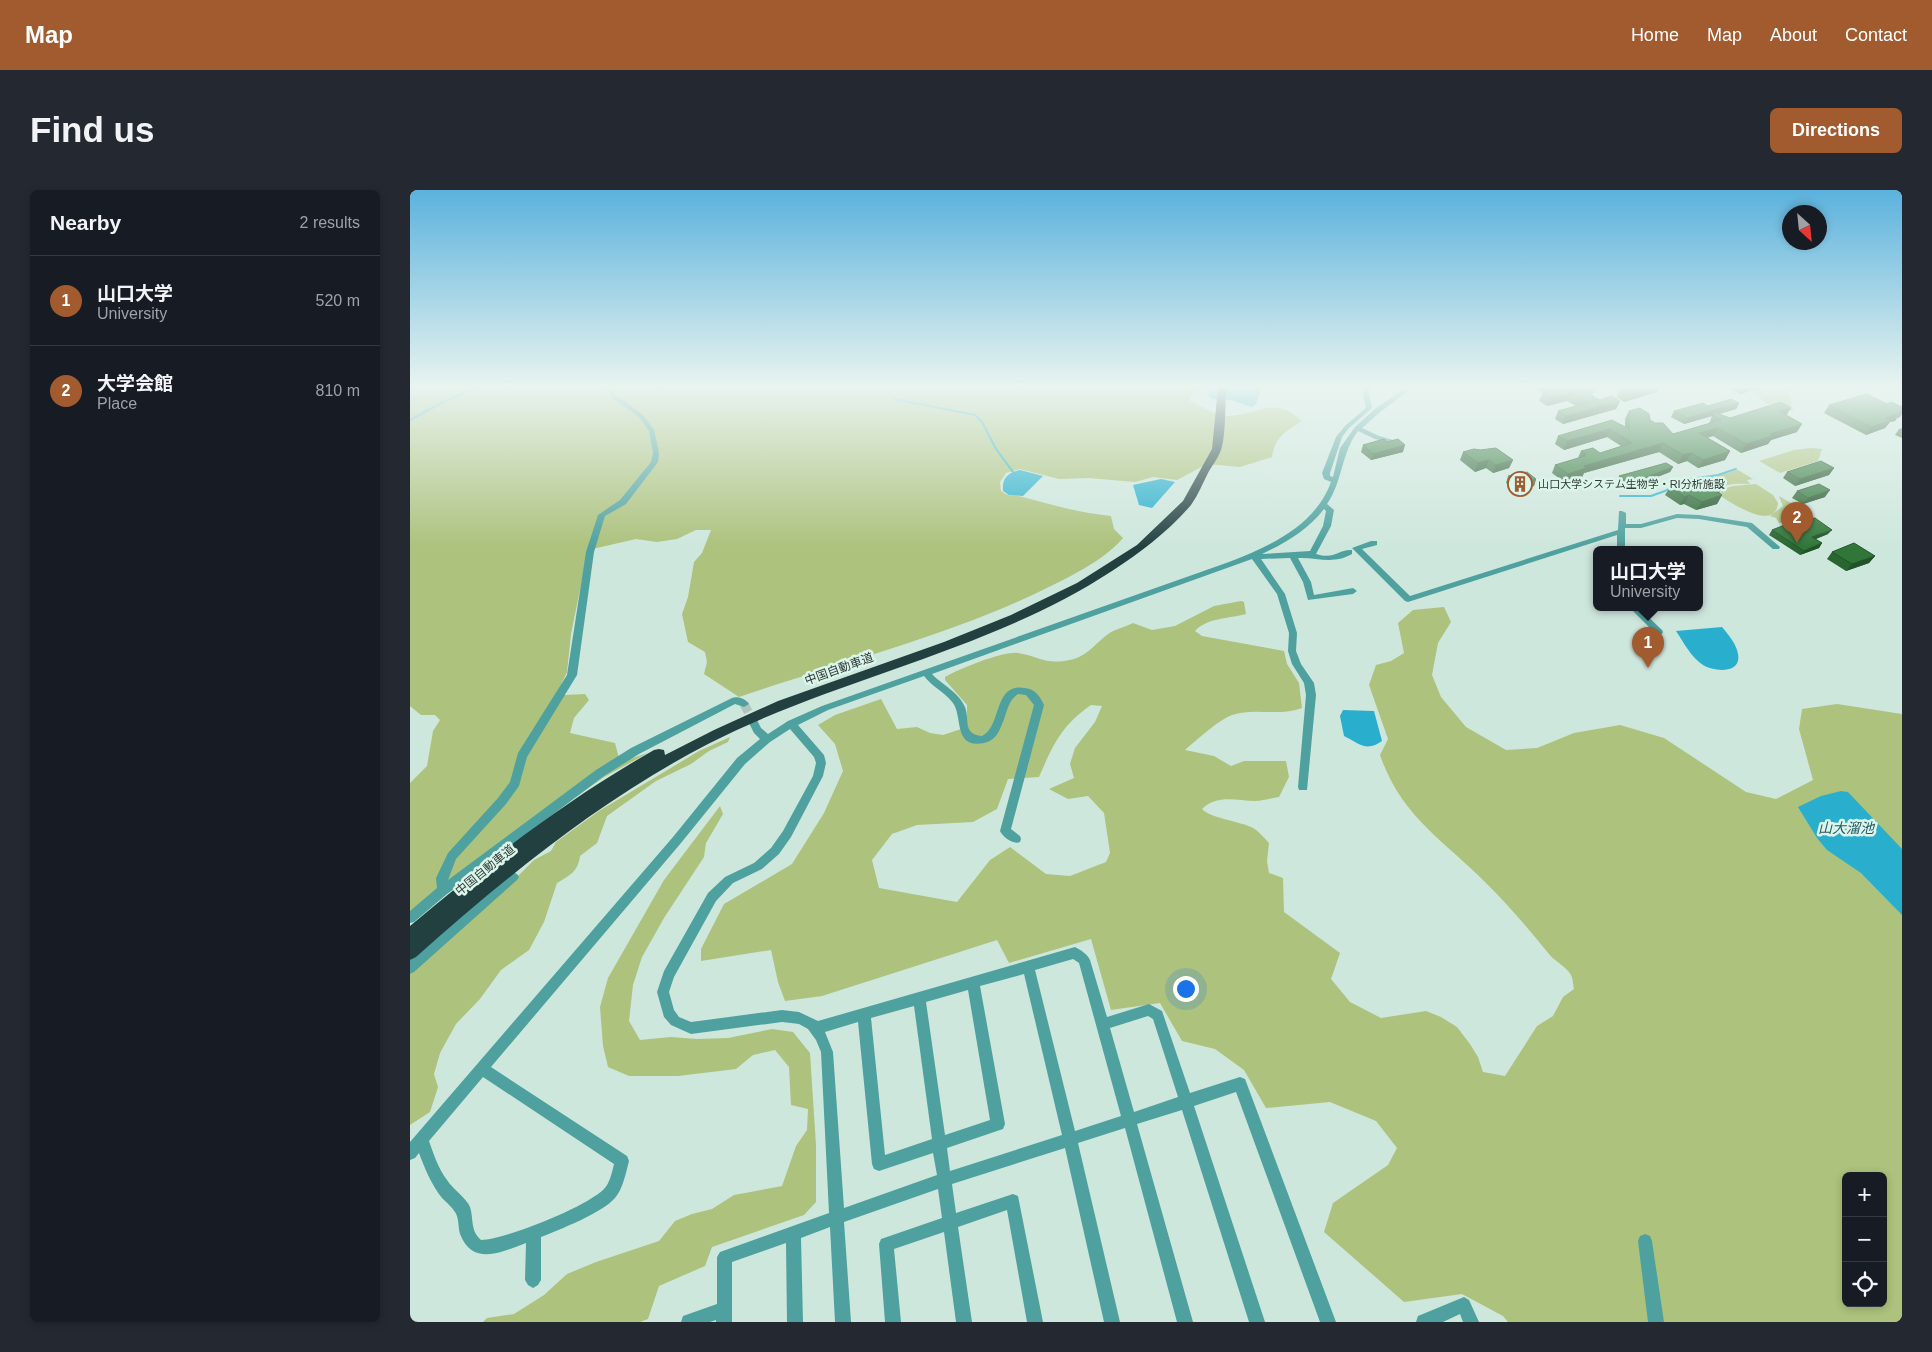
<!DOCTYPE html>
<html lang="en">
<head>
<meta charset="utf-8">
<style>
  body { margin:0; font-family:Arial,"Noto Sans JP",sans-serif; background:#242831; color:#f1f3f6 }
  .controls { position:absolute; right:15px; bottom:15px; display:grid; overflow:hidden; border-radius:8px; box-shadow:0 2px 8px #0003 }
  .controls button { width:45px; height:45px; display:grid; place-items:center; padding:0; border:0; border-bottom:1px solid #363941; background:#171b24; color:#f1f3f6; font:25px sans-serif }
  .compass { position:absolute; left:1372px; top:15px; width:45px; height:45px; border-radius:50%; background:#171b24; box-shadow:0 2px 8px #0003; rotate:153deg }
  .you { position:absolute; left:775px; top:798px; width:18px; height:18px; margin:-12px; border:4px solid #fff; border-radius:50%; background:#1a73e8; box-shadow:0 0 0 8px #1a73e833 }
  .badge { display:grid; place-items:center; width:32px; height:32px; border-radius:50%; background:#a15b2f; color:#fff; font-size:16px; font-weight:700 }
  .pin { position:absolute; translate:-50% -41px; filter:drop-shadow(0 1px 2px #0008) }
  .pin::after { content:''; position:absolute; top:26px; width:18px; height:15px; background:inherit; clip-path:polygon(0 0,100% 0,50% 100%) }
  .popup { position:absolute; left:1183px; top:356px; width:110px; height:65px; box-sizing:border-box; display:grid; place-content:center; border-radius:8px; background:#171b24; filter:drop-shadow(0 1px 4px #0005); font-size:16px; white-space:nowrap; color:#9ea1a6 }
  .popup b { font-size:19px; color:#f1f3f6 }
  .popup::after { content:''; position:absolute; left:50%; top:100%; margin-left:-10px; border:10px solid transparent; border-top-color:#171b24 }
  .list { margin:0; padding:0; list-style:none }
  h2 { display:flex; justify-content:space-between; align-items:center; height:65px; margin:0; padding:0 20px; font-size:21px }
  h2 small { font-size:16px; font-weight:400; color:#9ea1a6 }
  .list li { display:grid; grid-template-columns:32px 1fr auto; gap:15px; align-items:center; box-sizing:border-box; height:90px; padding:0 20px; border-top:1px solid #363941 }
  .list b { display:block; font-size:19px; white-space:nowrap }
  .list p { margin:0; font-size:16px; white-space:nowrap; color:#9ea1a6 }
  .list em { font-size:16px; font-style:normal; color:#9ea1a6 }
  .icon { flex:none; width:28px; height:28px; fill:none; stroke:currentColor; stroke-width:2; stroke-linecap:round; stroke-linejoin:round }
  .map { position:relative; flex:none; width:1492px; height:1132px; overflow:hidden; border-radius:8px }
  header { display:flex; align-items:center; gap:30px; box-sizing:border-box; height:70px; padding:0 25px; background:#a15b2f; color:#fff }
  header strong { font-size:24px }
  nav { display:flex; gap:28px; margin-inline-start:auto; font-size:18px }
  .intro { display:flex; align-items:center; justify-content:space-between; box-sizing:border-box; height:120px; padding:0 30px }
  h1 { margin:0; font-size:35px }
  .button { padding:12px 22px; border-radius:8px; background:#a15b2f; color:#fff; font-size:18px; font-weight:700 }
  main { display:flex; gap:30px; padding:0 30px }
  aside { flex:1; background:#171b24; border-radius:8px; box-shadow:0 2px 8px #0003 }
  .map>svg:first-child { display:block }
  .green { fill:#adc27d; fill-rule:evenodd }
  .water { fill:#29afcd }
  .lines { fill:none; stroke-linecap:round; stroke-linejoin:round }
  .stream { stroke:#29afcd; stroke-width:2 }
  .minor-tunnel { stroke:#aec4bc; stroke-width:9; stroke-dasharray:9 4.5; stroke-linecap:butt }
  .minor { fill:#4fa19f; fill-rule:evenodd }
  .highway { fill:#234040; fill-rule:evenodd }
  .wall { fill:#296531 }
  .shaded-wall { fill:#225328 }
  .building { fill:#307639; stroke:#225328 }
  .labels { text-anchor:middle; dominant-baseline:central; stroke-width:5; stroke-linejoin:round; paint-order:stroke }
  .far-poi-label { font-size:11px; fill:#303a36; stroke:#dbf5eb; text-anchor:start }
  .street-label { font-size:12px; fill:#303a36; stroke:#dbf5eb }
  .water-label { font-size:14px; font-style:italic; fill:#255966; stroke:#dbf5eb }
</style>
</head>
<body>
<header>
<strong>Map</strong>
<nav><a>Home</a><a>Map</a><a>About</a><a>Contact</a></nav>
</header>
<div class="intro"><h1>Find us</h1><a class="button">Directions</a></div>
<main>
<aside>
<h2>Nearby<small>2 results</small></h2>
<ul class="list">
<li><span class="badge">1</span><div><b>山口大学</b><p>University</p></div><em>520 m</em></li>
<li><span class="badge">2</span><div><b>大学会館</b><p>Place</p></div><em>810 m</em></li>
</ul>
</aside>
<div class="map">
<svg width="1492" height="1132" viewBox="0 0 1492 1132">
  <rect width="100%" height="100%" fill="#cee7dd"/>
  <path class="green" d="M0,198h789l-7,7 -2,6c9,4 27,15 35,15 30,1 50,-22 77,5 -16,10 -27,16 -30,36l-32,10 -33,-3 -30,16 -24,-3 -18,5 -47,-4 -29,1 -39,-10 -14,4 -6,9 1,9c7,6 13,4 22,6 29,8 57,16 88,19l3,13 9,9c-16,19 -44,34 -66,45 -99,51 -212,78 -318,114l-35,-23 3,-12 -2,-10 -17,-10 -6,-28 6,-17 6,-35 8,-9 9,-23h-15l-19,9 -20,3 -21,-3 -48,11 -17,84 -4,38 -8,17 6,6 20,-1 4,6 -15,18 -4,15 45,10 5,19 28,-9 -44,24 -194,138v-132l17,-17 6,-35 7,-11 -5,-5h-14l-11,-9z
    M1354,198h24l5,23 -27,-8 -14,-12z
    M1401,258l11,1 -4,12 -38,12 -21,-12 35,-11z
    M1328,280l15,9 -6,1 3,4c-11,0 -24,-2 -33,7h-4l-19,-12 23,-3z
    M1346,294l17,11 5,8c-3,30 -48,-1 -59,-8l4,-6 10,-3z
    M1369,306l37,22 -3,3 -9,-2 -25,4 -3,-5 -6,-2 13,-10z
    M831,411l3,1 2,12c-17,5 -38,3 -51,17l7,5 82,15 3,13 12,19 3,25c-23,9 -48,-1 -70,7 -15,6 -34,24 -47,35l29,6 17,10 13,-5h42l3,16 -10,20c-8,1 -16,4 -24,4 -19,0 -37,-7 -53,8 8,9 36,12 49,18 7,3 13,11 18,16l-2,18 2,12 14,5 1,34 56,41 -9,26 19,23 31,16 45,-7 15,6 16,10 13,17 8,13 5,15 22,4 32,-50 16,-10 10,-19 11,-8c-1,-4 -1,-10 -3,-14 -5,-9 -17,-14 -22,-21 -20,-25 -41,-49 -64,-72 -42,-42 -84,-66 -105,-127l8,-16 -19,-54 7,-20 15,-4 13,-8 -6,-30 15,-13 31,-3 7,15 -13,21 -6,32 9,22 25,30 40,23 31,-2 37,-15 46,-8 44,13 82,54 30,7 37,-19 -14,-51 3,-20 35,-5 65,10v608h-394l-5,-6 -41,-22 -58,8 -80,-70 9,-29 55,-38 9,-17 -21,-27 -46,-19 -64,6 -22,-38 -29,-21 -33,-8 -22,-38 -49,7 -20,-71 -82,24 -12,-23 -175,56 -37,5 -7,-19 -7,-32 -70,11v-12l23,-45 68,-40 32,-51 19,-42 -8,-27 -17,-19 17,-10 46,-16 16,30 20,-2 13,6 13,2 18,-6 6,-10v-14l-22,-25v-3c14,-8 58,-26 73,-24 24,4 28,13 56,6 14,-4 23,-17 34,-25 7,-5 17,-7 25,-11l19,7 23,-4 39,-20zM681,515l11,1 -7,16 -20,26 -5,16 4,14 -25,11 19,10 20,-3 16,17 6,40 -4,9 -36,14 -24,-2 -36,-27 -20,13 -33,42 -78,-14 -7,-28 20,-26 25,-9 56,-3 24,-13 11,-30 31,-2c14,-32 22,-51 52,-72zM1436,986h37v127h-37z
    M320,547l-2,5 -19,9 -18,13 -35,17 -49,35 -10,27 -17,13c-2,16 -11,20 -23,27l-13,39 -15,28 -28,20 -21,29 -24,25 -16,29 -6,21 4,13 -8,25 -20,13v-163l97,-75 27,-27 17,-9 5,-9 43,-31 100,-60z
    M310,616l3,8 -17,29 -2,14 -40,61 -22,39 -9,28 -4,36 11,19 31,-3 26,2 31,-1 44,-9 21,3 17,21 6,92v57l-12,13 -92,32 -7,19 -46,20 -11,33 -8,3h-157l4,-4 27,-4 30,-19 23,-21 29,-12 63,-21 16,-20 17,-7 20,-5 22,-14 48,-9 14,-40 11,-16 1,-21 -17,-4 -2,-38 -14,-17 -22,5 -17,14 -58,7h-49l-21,-9 -5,-21 -3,-39 8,-29 56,-98z"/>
  <path class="water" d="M851,198l-5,16 -4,3 -21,-7 -19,-1 -5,-4c7,-9 42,-7 54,-7z
    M610,280l23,6 -20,20 -14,-1 -6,-4c-1,-14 5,-18 17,-21z
    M751,289l14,3 -23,26 -13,-3 -6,-20z
    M1312,437c6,7 15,18 16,27 4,20 -24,18 -35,11 -12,-8 -19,-22 -27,-34z
    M933,520l31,1 8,30c-16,11 -22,3 -38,-5l-4,-20z
    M1431,601l7,1 54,57v66l-41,-42 -34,-23 -10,-12 -19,-31 23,-11z"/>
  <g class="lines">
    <path class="stream" d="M484,209l81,16 7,7 14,27 17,23
      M0,230l35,-19 31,-13
      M1210,306h31l14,-5 19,-11 34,-5 18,-6"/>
    <path class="minor-tunnel" d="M334,514l10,19"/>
    <path class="minor" d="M197,198h6l3,7 27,20 11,15 5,23 -1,9 -32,42 -21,12 -11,36 -17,123 -50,82 -8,29 -13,18 -50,55 -8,21 148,-110 35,-22 101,-50c5,-2 14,1 17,6l-5,3 -9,-3 -96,50 -35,22 -157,118 -33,28 -4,1v-12l27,-23 -1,-10 12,-25 50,-55 12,-16 8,-29 49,-78 19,-123 12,-37 22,-15 31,-38 2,-9 -4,-22 -10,-14 -28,-20z
      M245,198h10l-3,2z
      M954,198h6l-1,7 3,13 -23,20 -7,9 -12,36v3l3,1 7,-29 15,-21 20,-18 30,-21h7l-32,24 -18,16 17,8 18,5 -3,2 -19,-4 -17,-8c-17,22 -15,50 -31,73l7,6 -3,16 -15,28c19,6 22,-5 36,-4v4c-19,11 -35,3 -54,4l13,24 3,13 39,-7 4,3 -4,3 -45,6 -5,-18 -13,-24 -29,1 24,35 12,39 -1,18 5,13 13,19 2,12 -9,95h-8l-1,-3 8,-92 -2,-12 -12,-19 -4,-13 1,-18 -12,-39 -25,-35 -320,115c10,11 26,17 33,33 5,13 -3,27 17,29 20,-9 11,-54 43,-48 10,1 15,8 19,17l-33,124 9,7 1,3 -1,3c-7,3 -17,-5 -20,-11l34,-126 -8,-10 -8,-1c-11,7 -11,20 -16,30 -3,9 -8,17 -18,19 -31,6 -21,-26 -31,-40 -8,-11 -21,-16 -29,-27l-96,34 -30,15 26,30 2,8 -3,13 -32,61 -12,17 -17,15 -29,14 -17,18 -42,76 -5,15 5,18 5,7 12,5 91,-12 17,2 19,9 257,-74c6,3 12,7 15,13l17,57 42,-13 13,7 28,82 50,-16 5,2 91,243h-16l-84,-230 -42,14 71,216h-16l-67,-212 -45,14 56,198h-16l-52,-194 -47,15 42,179h-16l-39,-174 -113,36 4,29 57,-19 5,2 25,126h-16l-20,-112 -49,17 14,95h-16l-12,-90 -50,17 7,73h-16l-6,-78 2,-5 61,-21 -4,-29 -94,33 7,100h-16l-5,-95 -29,11 2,84h-16l-1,-79 -54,19v60h-16v-2l-6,2h-29l2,-6 34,-12v-47l3,-5 109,-39 -8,-161 -5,-12 -8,-11 -9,-5 -8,-1 -9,-1 -91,12 -20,-9 -7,-8 -7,-25 7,-21 44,-78 17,-16 29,-14 17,-15 12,-17 30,-55 3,-13 -2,-6 -24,-28 -20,13 -25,22 -64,79 -190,224 136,89 2,5c-3,11 -6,28 -14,37 -13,15 -54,31 -74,39v43l-3,5 -5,3 -5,-3 -3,-5 1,-37c-24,9 -53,24 -66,-9 -2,-6 -1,-17 -5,-22 -3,-5 -9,-10 -13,-14 -11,-14 -17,-29 -23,-45l-4,5 -5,2v-18l263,-305 64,-79 23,-19 -6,-6 -5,-10 2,-3h6l4,8 7,6 20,-13 34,-15 407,-144c41,-16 86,-36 102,-80l-7,-3 -2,-6 14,-36 9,-11 21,-18 -3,-13zM914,319l2,2 -3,15 -13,25 -48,3c23,-11 46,-24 62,-45zM663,769l6,4 42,153 -46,15 -40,-161zM614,784l38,161 -112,36 -3,-23 56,-19 2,-5 -25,-138zM558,800l22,130 -45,15 -19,-133zM504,816l18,133 -47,16 -14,-137zM738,826l5,3 25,78 -44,15 -24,-84zM448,832l14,142 2,5 5,2 54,-18 4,22 -93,33 -11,-156 -8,-20zM73,887l131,87c-2,8 -4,19 -10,25 -18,18 -97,50 -123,51 -11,-10 -7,-20 -11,-33 -3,-8 -18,-19 -23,-27 -9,-12 -13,-25 -18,-39z
      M1209,321h3l4,2v11h15l36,-10 22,1 53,8 28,24 -1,2h-6l-26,-22 -48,-8 -22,-1 -36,10h-16v21h-8v-14l-209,67 -3,-1 -53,-53 19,-7h6v4l-15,4 48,47 208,-66z
      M1219,417h9l24,23 1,2 -1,2h-6z
      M103,682l4,2 2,3 -2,3 -103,92 -4,2v-14l99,-86z
      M1235,1044l5,2 2,5 12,81h-16l-10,-81 2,-5z
      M1054,1107l5,3 10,22h-16l-3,-8 -17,8h-27l2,-6z"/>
    <path class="highway" d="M808,198h8c-1,17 0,47 -5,62 -3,8 -9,16 -13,23 -5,10 -10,22 -17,32 -21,25 -51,48 -79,66 -124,81 -274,106 -404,173 -108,56 -202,133 -292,213l-6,3v-34c77,-65 156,-126 244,-176l5,-1 5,1 1,5 49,-25 64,-29 166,-59 67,-27 66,-32 60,-38 46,-44 29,-52z"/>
  </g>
  <path class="wall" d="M1126,198h60l-3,6h-3l9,6 21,1 -4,8 -53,15 -8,-5 3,-8 18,-5 -9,-5 -20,5 -8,-5 4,-8z
    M1320,198h31l-21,6z
    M1210,199l37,3 -33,10 -7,-5z
    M1329,213l-3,6 -17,5 11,4 56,-3 11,17 -26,8 -3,4 -27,9 -28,-17 -6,2 23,13 -5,9 -27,8 -11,-7 -9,3 -19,-12 -75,21 -2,4 -18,5 -12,-9 3,-8 23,-7 3,-7 19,2 21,-7 -14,-9 -43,13 -9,-6 3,-8 67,-9v-8l4,-8 21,9 23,14 36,-10 3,-8 -28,8 -13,-7 3,-6 34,-5z
    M1419,215l71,12 -3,1 -2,3 -5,1 -5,6 -19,7 -42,-22z
    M1492,238v10l-7,-3 4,-6z
    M977,252l16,10 -32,8 -10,-8 2,-7z
    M1053,262l50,8 -4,8 -16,5 -7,-5 -11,4 -15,-12z
    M1263,277l-3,5 -26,10 -21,4 -6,-4 2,-6z
    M1424,278l-5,7 -34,11 -12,-8 4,-6z
    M1098,286l28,3 -2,7 -19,5 -9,-8z
    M1260,297l50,6 2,2 -5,9 -21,6 -12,-6 -4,1 -15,-10z
    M1387,301l28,6 -22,7 -11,-6z
    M1362,340l56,4 -13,5 7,4 -3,5 -19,7 -31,-20z
    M1422,362l43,4 -6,7 -23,8 -19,-12z"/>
  <path class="shaded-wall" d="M1177,198h9l-3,6 -14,3 3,-8z
    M1239,198h10l-2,4 -33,10 4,-8z
    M1333,198h18l-21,6z
    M1161,203l-4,8 -20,5 3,-8z
    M1210,211l-4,8 -53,15 3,-8z
    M1329,213l-3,6 -24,7 2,-4 -2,4 -28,8 3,-6z
    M1381,218l-5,8 -7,-5z
    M1492,220v4l-2,3 -3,1 -2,3 -5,1 -5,6 -19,7 5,-8 14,-9z
    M1392,234l-5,8 -26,8 -3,4 -27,9 5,-9 24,-10z
    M1308,238l-5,8 -18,5 4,-8z
    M1200,239l-3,8 -43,13 3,-9z
    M1253,253l-4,9 -75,21 -2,4 -18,5 4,-8 16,-8z
    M995,255l-2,7 -32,8 2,-6z
    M1320,261l-5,9 -27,8 5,-8z
    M1281,263l-4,8 -9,3 5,-9z
    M1079,270l-3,8 -11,4 3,-9z
    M1103,270l-4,8 -16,5 3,-8z
    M1263,277l-3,5 -26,10 -21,4 3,-5z
    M1424,278l-5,7 -34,11 5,-7z
    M1126,289l-2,7 -19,5 3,-7z
    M1311,300l-4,7 5,-2 -5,9 -21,6 6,-8 15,-10z
    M1420,300l-5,7 -22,7 5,-6z
    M1279,305l-5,9 -4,1 5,-8z
    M1422,340l-4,4 -19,8 3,-5z
    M1412,353l-3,5 -19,7 4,-4z
    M1465,366l-6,7 -23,8 6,-7z"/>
  <path class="building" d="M1141,198h36l-5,1 17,11 13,-4 8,5 -54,15 -8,-5 29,-8 -16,-10 -21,5 -8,-5 12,-3z
    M1215,198h24l-21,6 -8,-5z
    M1457,204l20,10 4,-2 11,5v3l-4,2 3,1 -16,5 6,3 -20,6 -42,-22z
    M1321,209l8,4 -52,15 -13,-7 29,-8 5,3z
    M1371,212l10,6 -12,3 23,13 -32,10 3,2 -27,8 -28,-16 -19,5 31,18 -27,9 -12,-7 -8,2 -20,-12 -79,23 2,2 -18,6 -13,-9 30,-9 -2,-1 3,-1 -5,-3 12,-3 7,5 32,-10 -22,-14 -43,12 -9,-5 54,-16 17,9v-18l11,-3 9,6 1,6 5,3h8l10,11 48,-14 -8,-5 1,-3 16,6z
    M974,249l3,3 11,-3 7,6 -32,9 -10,-9z
    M1086,258l17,12 -17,5 -7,-5 -11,3 -15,-11 11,-3 6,1z
    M1411,271l13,7 -34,11 -13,-7z
    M1256,273l7,4 -26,10 -21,4 -7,-5z
    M1117,282l9,7 -18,5 -10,-8z
    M1284,289l19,6 8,5 -4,2 5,3 -20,7 -13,-7 -4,2 -15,-10z
    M1409,294l11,6 -22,8 -11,-7z
    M1405,328l17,12 -20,7 10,6 -18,8 -32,-21 28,-11 4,3z
    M1444,353l21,13 -23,8 -20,-12z"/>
  <linearGradient id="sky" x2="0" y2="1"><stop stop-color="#5bb2dd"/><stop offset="0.55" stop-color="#e9f4f0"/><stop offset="1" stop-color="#e9f4f0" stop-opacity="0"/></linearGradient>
  <rect width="1492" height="357" fill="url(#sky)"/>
  <defs>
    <symbol id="building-ring" viewBox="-11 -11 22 22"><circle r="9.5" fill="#dbf5eb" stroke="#a15b2f" stroke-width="1.5"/><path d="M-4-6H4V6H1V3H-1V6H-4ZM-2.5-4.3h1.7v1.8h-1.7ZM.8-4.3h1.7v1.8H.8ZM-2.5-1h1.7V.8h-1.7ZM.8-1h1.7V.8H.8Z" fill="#a15b2f"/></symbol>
  </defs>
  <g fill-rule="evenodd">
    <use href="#building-ring" x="1096" y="280" width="28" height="28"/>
  </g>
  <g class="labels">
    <g class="far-poi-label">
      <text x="1128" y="294">山口大学システム生物学・RI分析施設</text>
    </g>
    <g class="street-label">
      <text transform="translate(429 479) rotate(-20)">中国自動車道</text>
      <text transform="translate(75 680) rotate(-39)">中国自動車道</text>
    </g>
    <g class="water-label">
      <text x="1436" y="638">山大溜池</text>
    </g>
  </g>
</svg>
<div class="controls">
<button>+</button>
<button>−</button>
<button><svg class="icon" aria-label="locate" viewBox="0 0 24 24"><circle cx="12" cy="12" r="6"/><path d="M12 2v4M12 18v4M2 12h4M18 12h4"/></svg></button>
</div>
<svg class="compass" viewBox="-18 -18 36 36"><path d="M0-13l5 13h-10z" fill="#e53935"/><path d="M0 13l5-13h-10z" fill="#9ea1a6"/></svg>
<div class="you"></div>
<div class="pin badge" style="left:1238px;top:478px">1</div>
<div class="popup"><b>山口大学</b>University</div>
<div class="pin badge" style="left:1387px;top:353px">2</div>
</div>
</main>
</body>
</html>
